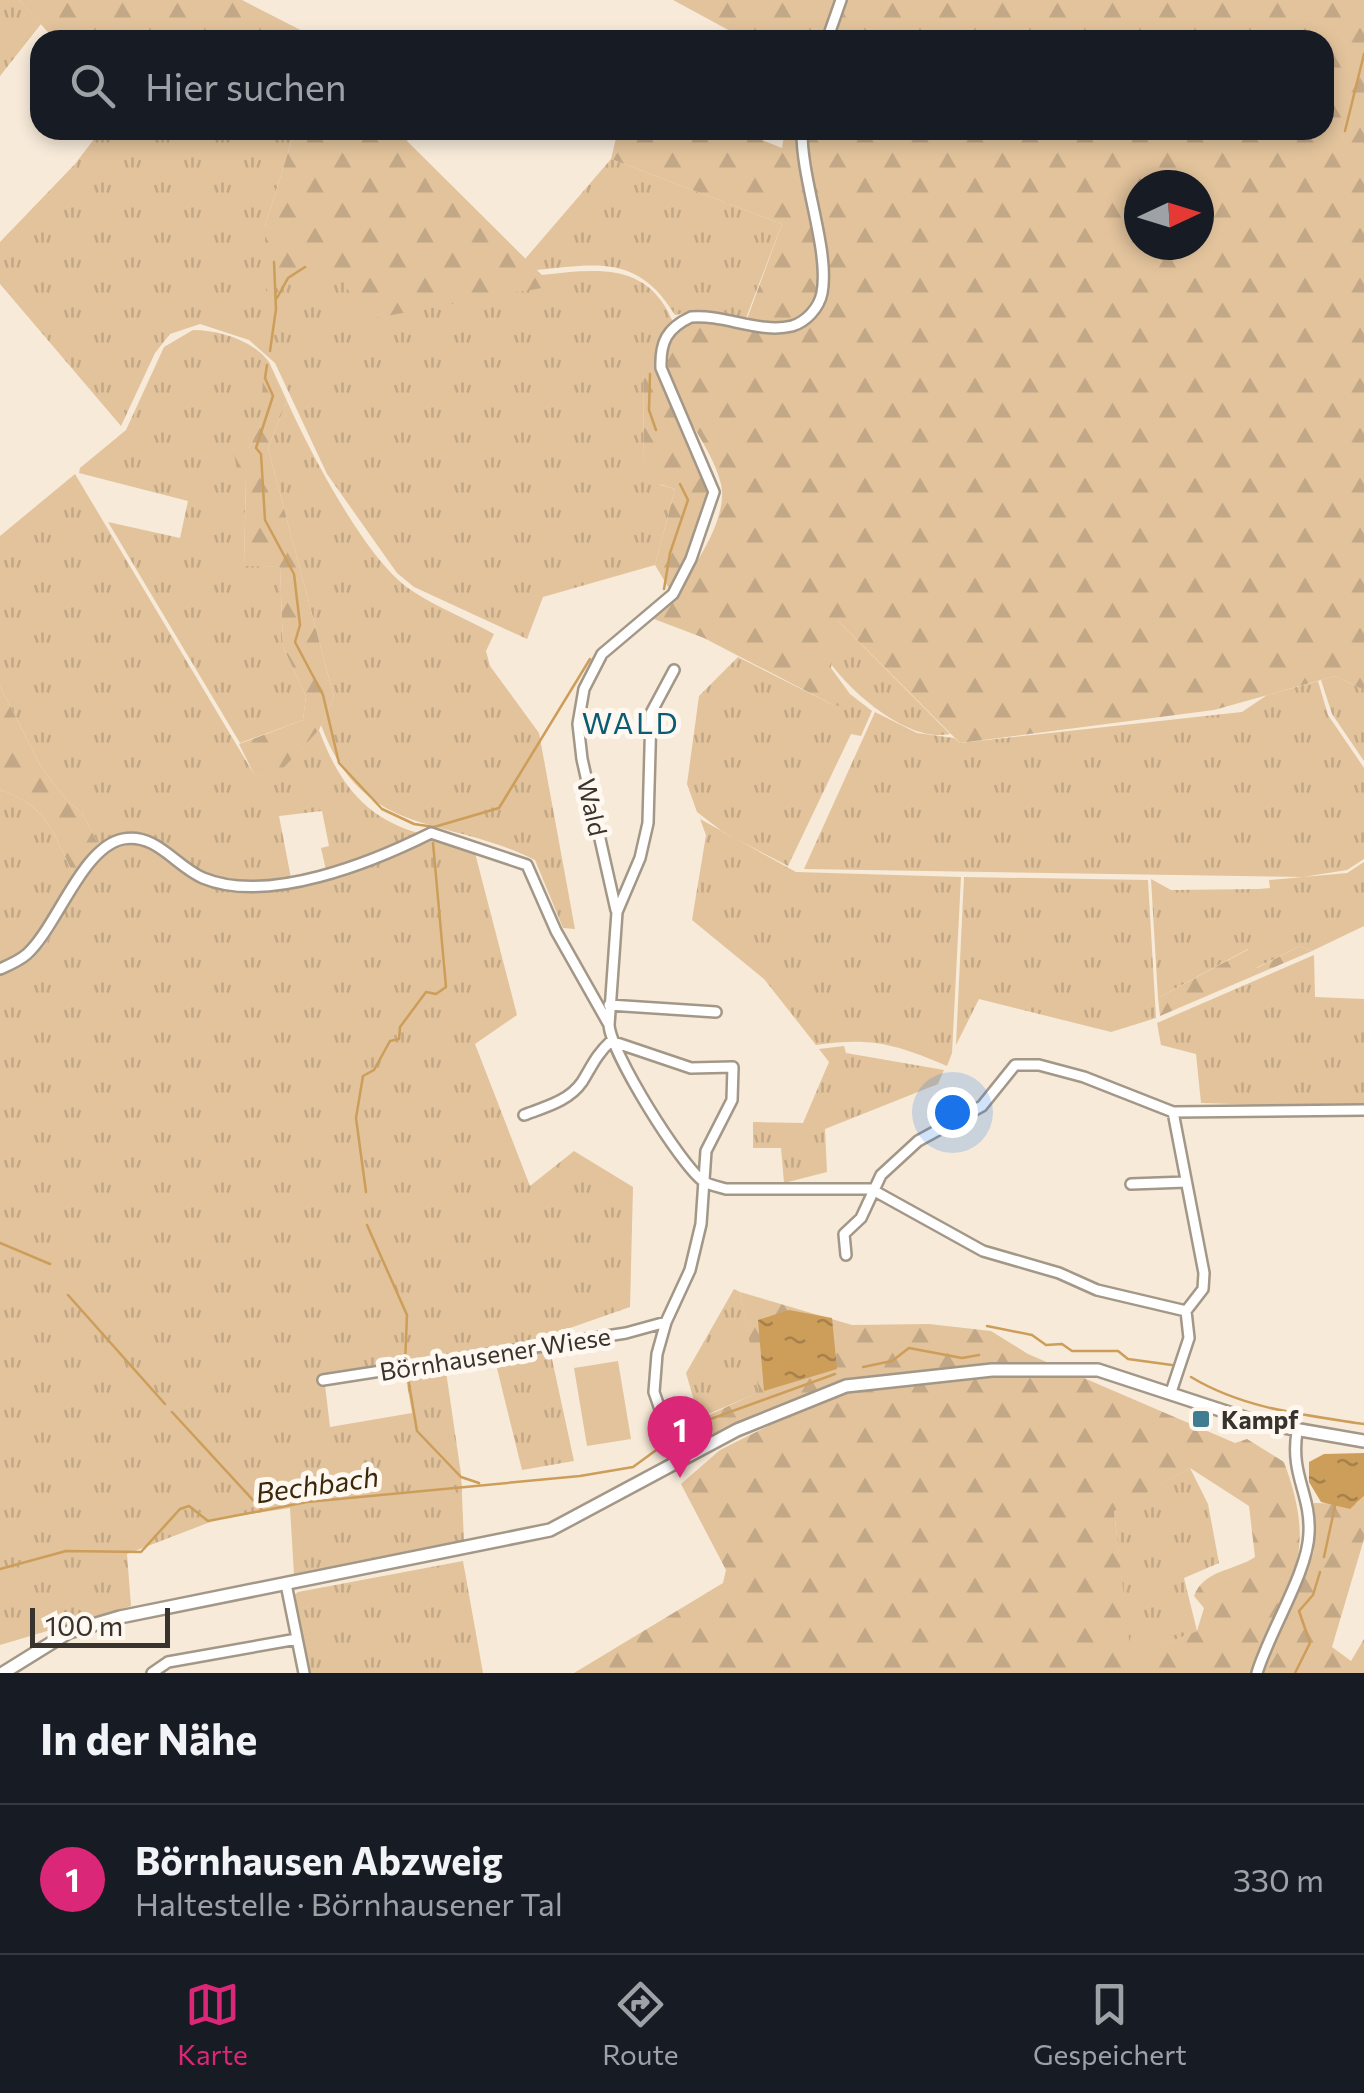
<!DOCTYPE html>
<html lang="de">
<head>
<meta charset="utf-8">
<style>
  body { margin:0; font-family:Commissioner,sans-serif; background:#242831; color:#f1f3f6 }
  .compass { position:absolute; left:1124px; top:170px; width:90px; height:90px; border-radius:50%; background:#171b24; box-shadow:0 5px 15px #0003; rotate:86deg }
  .scale { position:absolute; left:30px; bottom:25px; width:140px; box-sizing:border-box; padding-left:10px; border:5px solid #38332c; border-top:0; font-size:28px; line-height:35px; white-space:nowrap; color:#38332c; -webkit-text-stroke:8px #fef8f1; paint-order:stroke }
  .you { position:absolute; left:952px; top:1112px; width:35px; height:35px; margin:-25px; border:8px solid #fff; border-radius:50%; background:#1a73e8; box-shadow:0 0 0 15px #1a73e833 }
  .badge { display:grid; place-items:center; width:65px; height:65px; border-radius:50%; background:#db2777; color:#fff; font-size:32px; font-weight:700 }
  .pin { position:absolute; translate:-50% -82px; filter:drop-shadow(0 2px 5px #0008) }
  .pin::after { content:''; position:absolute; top:52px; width:35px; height:30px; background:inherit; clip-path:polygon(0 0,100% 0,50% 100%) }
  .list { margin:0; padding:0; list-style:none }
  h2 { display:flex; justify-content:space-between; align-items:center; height:130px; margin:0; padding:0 40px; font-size:42px }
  h2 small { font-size:32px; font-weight:400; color:#9ea1a6 }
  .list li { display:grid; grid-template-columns:65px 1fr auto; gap:30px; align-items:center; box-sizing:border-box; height:150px; padding:0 40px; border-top:2px solid #363941 }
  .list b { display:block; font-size:38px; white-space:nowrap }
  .list p { margin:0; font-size:32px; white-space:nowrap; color:#9ea1a6 }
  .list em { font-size:32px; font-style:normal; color:#9ea1a6 }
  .icon { flex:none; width:55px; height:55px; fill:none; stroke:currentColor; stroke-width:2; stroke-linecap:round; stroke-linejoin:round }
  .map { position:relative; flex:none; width:1364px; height:1673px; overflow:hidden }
  .search { position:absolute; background:#171b24; box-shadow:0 5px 15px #0003; left:30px; right:30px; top:30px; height:110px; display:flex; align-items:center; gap:25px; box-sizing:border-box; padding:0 35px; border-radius:30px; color:#9ea1a6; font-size:38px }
  .sheet { height:280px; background:#171b24 }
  nav { display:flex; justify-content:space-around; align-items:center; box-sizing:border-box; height:140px; border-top:2px solid #363941; background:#171b24; font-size:28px; color:#9ea1a6 }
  nav a { display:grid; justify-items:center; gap:5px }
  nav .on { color:#db2777 }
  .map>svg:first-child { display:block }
  .grass { fill:url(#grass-tufts); fill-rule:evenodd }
  .forest { fill:url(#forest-firs); fill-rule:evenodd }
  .park { fill:#e2c39c }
  .water { fill:url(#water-ripples) }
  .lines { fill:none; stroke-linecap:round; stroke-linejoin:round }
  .stream { stroke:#cd9d5a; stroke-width:2.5 }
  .street-casing { stroke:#a39787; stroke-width:14 }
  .secondary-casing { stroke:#a39787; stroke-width:16 }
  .street { stroke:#fff; stroke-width:9 }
  .secondary { stroke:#fff; stroke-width:11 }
  .poi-dot { fill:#407d93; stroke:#fef8f1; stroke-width:4 }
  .labels { text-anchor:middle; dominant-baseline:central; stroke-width:10; stroke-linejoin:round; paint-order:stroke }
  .street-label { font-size:25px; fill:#38332c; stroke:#fef8f1 }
  .poi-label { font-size:25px; font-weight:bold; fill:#38332c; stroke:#fef8f1; text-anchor:start }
  .water-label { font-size:28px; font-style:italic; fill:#3c280a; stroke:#fef8f1 }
  .quarter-label { font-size:30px; letter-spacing:2.5px; fill:#095c74; stroke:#fef8f1 }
</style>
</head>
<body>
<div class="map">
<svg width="1364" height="1673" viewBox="0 0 1364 1673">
  <defs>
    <pattern id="grass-tufts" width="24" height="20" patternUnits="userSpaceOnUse" patternTransform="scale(2.5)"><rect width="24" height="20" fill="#e2c39c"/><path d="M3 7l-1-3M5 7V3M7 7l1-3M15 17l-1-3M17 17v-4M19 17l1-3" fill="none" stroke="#c3a887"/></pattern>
    <pattern id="forest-firs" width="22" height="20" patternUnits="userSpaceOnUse" patternTransform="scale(2.5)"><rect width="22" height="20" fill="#e2c39c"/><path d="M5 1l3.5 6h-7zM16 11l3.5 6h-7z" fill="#c3a887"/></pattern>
    <pattern id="water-ripples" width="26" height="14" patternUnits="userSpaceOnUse" patternTransform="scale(2.5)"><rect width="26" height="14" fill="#cd9d5a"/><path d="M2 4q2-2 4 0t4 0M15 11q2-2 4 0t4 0" fill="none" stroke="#a7814b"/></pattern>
  </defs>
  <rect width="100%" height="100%" fill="#f7ead9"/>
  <path class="grass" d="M0,0h19l22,24 -41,52z
    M101,130h194l-30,96 72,42 215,18 -11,-11c54,-6 106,-14 131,45l-16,29v19h-13l1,97 17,20 14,4 -20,76 -112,32 -16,42 -113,-52 -17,-14 -70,-99 -52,-111 -26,-23 -49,-16 -30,10 -15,19 -34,73 -121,-142v-42l75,-78z
    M611,159l171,65 -36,94 -47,-7 -24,4c-37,-61 -78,-51 -139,-45l-11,-11z
    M193,330c25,0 60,10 76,32l-9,64 -11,22h-16l13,29 -2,88 36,2 3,80 23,49 -3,24 -63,23 -132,-221 72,16 8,-37 -109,-28 1,-5 46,-38 38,-83z
    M287,401c22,49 80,161 124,189 25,17 56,29 83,44l-8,17 4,15 49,67 36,196 -12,-1 -28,-68c-91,-46 -171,-19 -214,-135l13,-28 -66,-249z
    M75,474l179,300 18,5 47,-49c19,52 47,90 103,104l-55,25 -41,11 -5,-22 8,-2 -7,-35 -43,5 12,62c-63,15 -99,-11 -150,-42l-41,11 -19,-36 -11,-7 -29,-37 -41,-81v-150z
    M837,620l113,114c-41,9 -97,-40 -119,-70z
    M738,657l95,48h11l6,-11 22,17 -11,25 -10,-2 -63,132 -65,-34 -26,-20 -10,-28 12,-88z
    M1335,676l29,14v71l-32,-47 -11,-34z
    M1318,681l10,34 36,53v91l-17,11 -44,7 -499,-8 71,-157 42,21 37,5 6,5 282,-31 25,-17z
    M0,790c48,14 55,48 76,89 -22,35 -38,68 -76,87z
    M700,819l96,53 165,5 -9,176 -5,13c-52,-22 -75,-29 -131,-21l-52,-66 -72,-59 14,-85z
    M428,839l47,14 42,162 -42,29 55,142 44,-35 59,36 -3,120 -83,29 27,125 -52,9 -29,-118 -49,6 17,116 3,67 -170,34 -4,-67 -72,11 -91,35 4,52 -131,39v-670c12,-5 25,-9 34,-18 31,-28 42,-92 84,-109 39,-16 67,33 103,40 62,13 153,-17 207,-49zM405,1373l7,40 -82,14 -5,-42z
    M1364,862v64l-52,25 -12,-5 -44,22 -8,-19 -90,49 -7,-119 20,11 88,-1 11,-1 -1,-8 78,-7z
    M964,877l184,3 8,138 -45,14 -132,-33 -23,46z
    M1314,955l1,42 49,2v109l-163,-5 -5,-49 -35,-9 -4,-22z
    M844,1046l2,7 98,17 -6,14 -113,45 2,43 -43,11 -3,-35h-28v-26l50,1 26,-61 -10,-13z
    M734,1289l6,3 20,100 -61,26 -13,-45z
    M1190,1468l18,36 11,59 -35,15 13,53 -67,27 -16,-148z
    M463,1561l20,112h-173l-17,-77 5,-4z"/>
  <path class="forest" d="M19,0h223l78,40h-265z
    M673,0h691v690l-29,-14 -121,34 -254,33 -122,-122 -7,47 19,26 -6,12 -11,-1 -129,-67 -50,-19c25,-30 76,-93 67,-135 -12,-51 -70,-96 -49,-150l25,-13 47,6 38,-103 -171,-65 7,-29h119l45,18 3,-18h539v-90h-577zM1139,185h60v60h-60z
    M295,130h115l-3,11 146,145 -189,34 -27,-51 -71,22 -1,-65z
    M269,362l18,39 -19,47 66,249 -15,33 -47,50 -18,-6 -15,-30 64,-24 3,-24 -23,-49 -3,-80 -36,-1 2,-88 -8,-2 -5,-29 16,1 11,-22 4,-62z
    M643,368h13l53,120v18l-39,84 -15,-25 20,-76 -22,-7 -9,-16z
    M0,686l41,81 29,37 11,7 19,36 -24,32c-21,-41 -28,-75 -76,-89z
    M1300,946l12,5 -152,65 -2,-18 91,-49 8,19z
    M740,1292l112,33 77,-1 62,7 37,23 207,89 12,-4 37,23c38,103 -1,118 -31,211h-679l149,-90 3,-13 -45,-86 39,-34 48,-24 -5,-14 -62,32 -19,3 -12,-14 89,-41zM1190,1468l59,38 6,51c-21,14 -52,13 -61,39l10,12 -7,23 -66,26 -17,-146z
    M1364,1496v43l-32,108 19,14 13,-22v34h-102l52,-121v-49l42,1z"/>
  <path class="park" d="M618,1361l13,78 -44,7 -13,-78z"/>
  <path class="water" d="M789,1310l43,8 5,51 -73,22 -6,-71z
    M1364,1453v43l-14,13 -29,-7 -12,-20v-20l15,-8z"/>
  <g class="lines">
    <path class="stream" d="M1345,131l19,-77
      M277,298l11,-20 17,-11
      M270,351l6,-42 -2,-47
      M267,365l-2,13 8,18 -17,52 5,6 4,66 29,54 6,51 -5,17 28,53 16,68 43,46 32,15 20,3 65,-19 91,-149
      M650,374l-1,36 7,20
      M664,589l6,-36 18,-53 -8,-16
      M366,1192l-10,-74 7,-42 11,-6 16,-29 9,-2 1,-12 26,-35 10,2 10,-7 -13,-144
      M367,1225l40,90 -2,49
      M0,1243l50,21
      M68,1295l97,109
      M987,1326l45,9 14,10 16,-1 10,7h46l10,8 44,6
      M863,1367l29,-6 17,-13 53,10 17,-3
      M407,1372l10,59 44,46 18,6
      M1191,1377c53,32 114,38 173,47
      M172,1412l90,98
      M683,1429l152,-55
      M1324,1557l11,-51
      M0,1569l66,-18 75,1 39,-43 9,-3 19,15 99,-19 273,-26 53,-9 26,-19
      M1295,1673l15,-30 -11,-32 14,-16 7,-23"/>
    <defs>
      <path id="street" d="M827,40l14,-40
        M674,670l-23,43 -3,110 -8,35 -23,54 -8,113c2,28 71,139 94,156 6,4 16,6 23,8h145l112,62 76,22 38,17 89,21 3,27 -18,54
        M616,910l-34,-151 -4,-35 6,-35 18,-35 71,-60 18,-35 23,-67 -53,-124c-1,-26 6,-40 30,-51 33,-3 69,17 101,9 14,-4 27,-18 30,-33 8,-43 -21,-113 -20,-163
        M0,969c9,-4 19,-8 27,-15 30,-27 55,-107 96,-115 34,-6 52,27 80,39 65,27 170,-16 228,-45l96,32 29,66 52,92
        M609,1005l107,7
        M1173,1112l31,161 -1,16 -17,22
        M524,1115c21,-8 45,-14 58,-33 10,-16 14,-27 29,-41l80,27 42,-1 -1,33 -26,51 -5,73 -11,46 -24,52 -9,32 -3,38 25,72
        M1131,1184l55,-2
        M846,1255l-2,-21 17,-16 20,-43 37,-34 64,-35 33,-41h24l45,12 89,35 191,-2
        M323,1380l303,-47 40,-11
        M286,1584l18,89
        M152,1673l16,-11 129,-23
        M1257,1673c13,-43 51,-101 52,-140 2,-39 -19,-58 -12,-101"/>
      <path id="secondary" d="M3,1673l66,-41 51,-15 430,-87 187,-100 109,-44 146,-16h106l162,53 104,18"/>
    </defs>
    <use href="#street" class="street-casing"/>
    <use href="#secondary" class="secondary-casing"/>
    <use href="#street" class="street"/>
    <use href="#secondary" class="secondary"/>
  </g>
  <rect class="poi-dot" x="1191" y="1409" width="20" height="20" rx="5"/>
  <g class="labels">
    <g class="street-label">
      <text transform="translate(593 807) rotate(77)">Wald</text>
      <text transform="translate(495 1353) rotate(-9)">Börnhausener Wiese</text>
    </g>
    <g class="poi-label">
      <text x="1221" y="1419">Kampf</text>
    </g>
    <g class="water-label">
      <text transform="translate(317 1484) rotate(-8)">Bechbach</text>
    </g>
    <g class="quarter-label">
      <text x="631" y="721">WALD</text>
    </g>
  </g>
</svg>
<svg class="compass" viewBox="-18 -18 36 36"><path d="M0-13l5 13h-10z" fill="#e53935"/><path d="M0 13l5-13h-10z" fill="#9ea1a6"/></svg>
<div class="scale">100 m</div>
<div class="you"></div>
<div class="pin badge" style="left:680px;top:1478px">1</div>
<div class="search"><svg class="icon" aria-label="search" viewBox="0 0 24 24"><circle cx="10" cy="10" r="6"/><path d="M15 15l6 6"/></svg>Hier suchen</div>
</div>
<section class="sheet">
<h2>In der Nähe<small></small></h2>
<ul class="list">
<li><span class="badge">1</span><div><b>Börnhausen Abzweig</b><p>Haltestelle · Börnhausener Tal</p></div><em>330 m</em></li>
</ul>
</section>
<nav>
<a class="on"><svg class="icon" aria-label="map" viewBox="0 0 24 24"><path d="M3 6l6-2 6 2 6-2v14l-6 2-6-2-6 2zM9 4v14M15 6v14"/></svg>Karte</a>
<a><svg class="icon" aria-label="directions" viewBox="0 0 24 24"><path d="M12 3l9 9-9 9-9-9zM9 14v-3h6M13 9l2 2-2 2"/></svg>Route</a>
<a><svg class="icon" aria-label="saved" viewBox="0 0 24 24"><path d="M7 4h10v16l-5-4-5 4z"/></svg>Gespeichert</a>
</nav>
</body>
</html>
